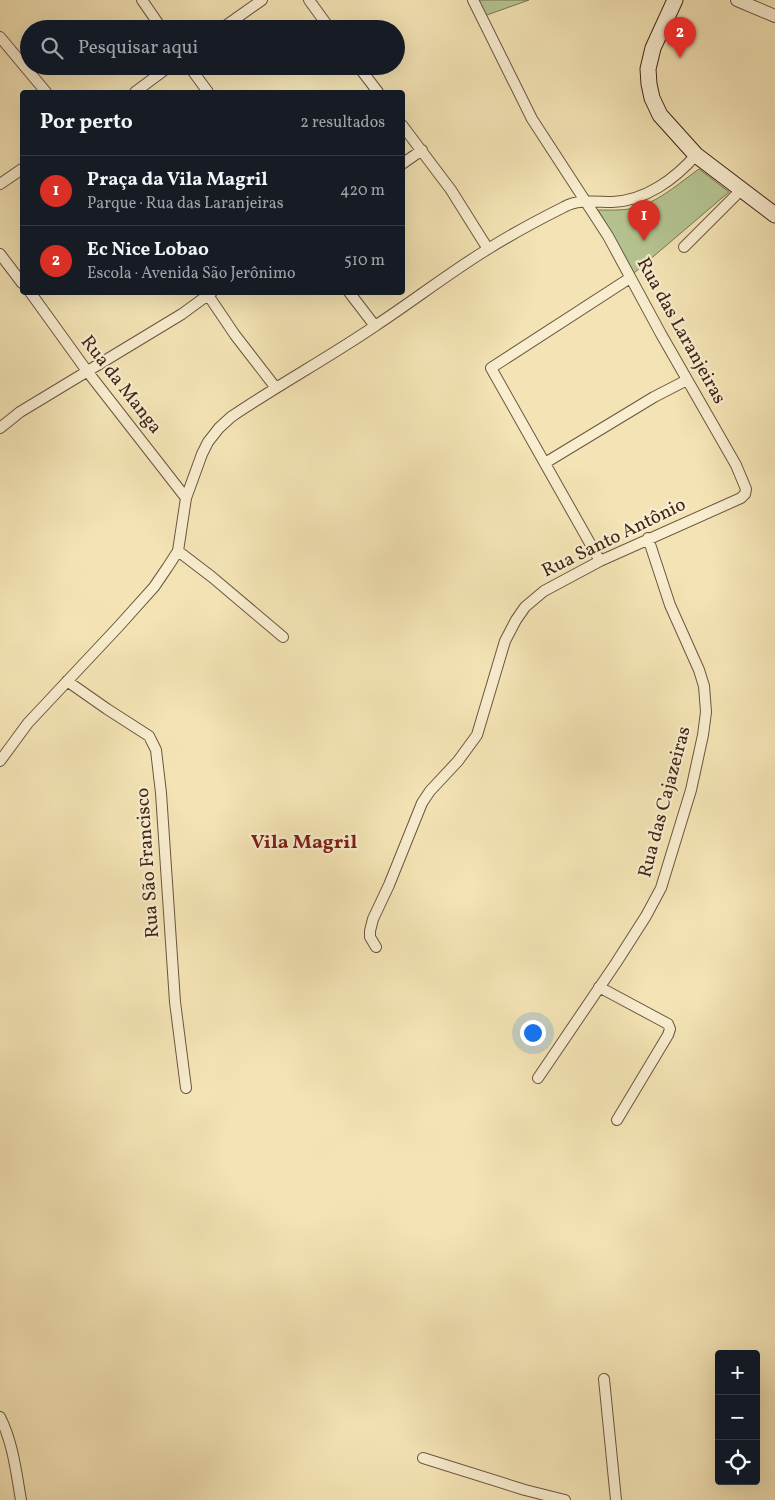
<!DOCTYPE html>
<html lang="pt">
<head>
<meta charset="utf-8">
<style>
  body { margin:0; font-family:Vollkorn,serif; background:#20242c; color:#f1f3f6 }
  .controls { position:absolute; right:15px; bottom:15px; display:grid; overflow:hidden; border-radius:5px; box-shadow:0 5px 20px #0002 }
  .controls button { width:45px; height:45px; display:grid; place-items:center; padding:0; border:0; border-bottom:1px solid #363941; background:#171b24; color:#f1f3f6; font:25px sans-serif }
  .you { position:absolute; left:532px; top:1032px; width:18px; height:18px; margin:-12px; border:4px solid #fff; border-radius:50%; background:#1a73e8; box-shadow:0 0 0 8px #1a73e833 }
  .badge { display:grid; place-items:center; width:32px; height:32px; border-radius:50%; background:#d93025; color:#fff; font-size:16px; font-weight:700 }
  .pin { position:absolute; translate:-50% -41px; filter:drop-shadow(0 1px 2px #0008) }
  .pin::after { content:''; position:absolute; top:26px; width:18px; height:15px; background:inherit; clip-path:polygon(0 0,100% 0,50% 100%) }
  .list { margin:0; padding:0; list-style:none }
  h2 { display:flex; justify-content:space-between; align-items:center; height:65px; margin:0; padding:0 20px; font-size:21px }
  h2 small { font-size:16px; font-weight:400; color:#9ea1a6 }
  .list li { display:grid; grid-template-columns:32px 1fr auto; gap:15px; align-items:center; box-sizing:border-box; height:70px; padding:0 20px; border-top:1px solid #363941 }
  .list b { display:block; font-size:19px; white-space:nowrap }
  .list p { margin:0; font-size:16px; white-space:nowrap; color:#9ea1a6 }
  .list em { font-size:16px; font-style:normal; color:#9ea1a6 }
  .icon { flex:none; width:28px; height:28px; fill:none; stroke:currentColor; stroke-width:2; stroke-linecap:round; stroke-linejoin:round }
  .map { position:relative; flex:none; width:775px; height:1500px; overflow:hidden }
  .search { position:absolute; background:#171b24; box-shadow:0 5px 20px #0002; left:20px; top:20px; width:385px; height:55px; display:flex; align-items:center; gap:12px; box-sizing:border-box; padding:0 18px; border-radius:28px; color:#9ea1a6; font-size:19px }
  .panel { position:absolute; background:#171b24; box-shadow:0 5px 20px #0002; left:20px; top:90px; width:385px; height:205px; border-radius:5px }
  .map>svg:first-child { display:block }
  .green { fill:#b5c592; stroke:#7a7555 }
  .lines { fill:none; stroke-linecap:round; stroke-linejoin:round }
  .minor-casing { stroke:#6c553f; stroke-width:12 }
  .tertiary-casing { stroke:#6c553f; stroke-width:14 }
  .secondary-casing { stroke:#3f2518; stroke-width:17 }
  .minor { stroke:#f8edcf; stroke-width:10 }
  .tertiary { stroke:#f8edcf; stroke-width:12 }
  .secondary { stroke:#f8edcf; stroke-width:15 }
  .labels { text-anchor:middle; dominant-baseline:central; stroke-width:4.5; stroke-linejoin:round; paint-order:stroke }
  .street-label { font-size:19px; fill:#3f2518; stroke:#f8edcf }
  .neighbourhood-label { font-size:20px; font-weight:bold; fill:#7a1f14; stroke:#f8edcf }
</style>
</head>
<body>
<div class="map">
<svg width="775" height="1500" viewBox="0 0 775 1500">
  <rect width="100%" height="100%" fill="#f4e4b5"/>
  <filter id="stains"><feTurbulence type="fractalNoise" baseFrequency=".004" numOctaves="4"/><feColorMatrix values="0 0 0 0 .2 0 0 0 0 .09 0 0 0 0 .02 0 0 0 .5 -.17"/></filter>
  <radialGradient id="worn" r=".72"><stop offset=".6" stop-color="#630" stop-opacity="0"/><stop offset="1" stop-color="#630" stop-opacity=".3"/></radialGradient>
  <path class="green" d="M478,0h51l-45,16z
    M699,169l30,23 -95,81 -36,-63c15,0 32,1 46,-5 20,-8 38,-24 55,-36z"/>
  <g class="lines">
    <defs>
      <path id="minor" d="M142,0l20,29
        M309,0l21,29
        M221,29l41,-29
        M0,37l46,55
        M189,66l19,26
        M358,66l20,26
        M135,92l35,-26
        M402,125l49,65 37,59
        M402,164l20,-14
        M0,184l22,-15
        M684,247l58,-58
        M0,254l22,29
        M30,292l57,79 99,127
        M206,292l29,43 41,53
        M349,292l26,34
        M0,428l20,-16 162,-98 30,-22
        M545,463l109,-66 33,-17
        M178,551l34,26 71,60
        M600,561l-109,-193 139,-90
        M67,681l40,28 42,27 7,14 5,43 14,209 11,86
        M0,761l28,-38 91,-97 35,-39 13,-19 11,-17 8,-53 16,-44 6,-12 11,-14 12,-11c47,-32 97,-59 144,-91 38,-25 74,-53 113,-77 24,-15 50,-29 76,-42 14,-8 32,-5 48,-5 33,-1 63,-23 84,-47
        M376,947l-6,-10v-6l3,-12 16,-34 33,-82 8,-12 28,-30 19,-26 28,-94 11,-21 9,-13 19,-16 56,-30 141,-63 4,-4 1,-5 -10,-24 -75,-131 -53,-98 -76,-117 -59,-119
        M599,987l69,37 2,5 -2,6 -51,85
        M538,1078l78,-115 30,-47 15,-28 30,-98 12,-55 3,-23 -2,-26 -5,-16 -29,-65 -22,-67
        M604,1379l12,121
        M0,1417c13,26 16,54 21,83
        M423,1458l102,32 40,10"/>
      <path id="tertiary" d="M737,0l38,16"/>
      <path id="secondary" d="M675,0l-22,48 -5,21 1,15 3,14 8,17 36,40 79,60"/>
    </defs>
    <use href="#minor" class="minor-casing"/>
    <use href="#tertiary" class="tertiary-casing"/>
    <use href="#secondary" class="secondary-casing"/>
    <use href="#minor" class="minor"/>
    <use href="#tertiary" class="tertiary"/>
    <use href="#secondary" class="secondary"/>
  </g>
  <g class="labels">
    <g class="street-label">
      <text transform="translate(681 331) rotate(61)">Rua das Laranjeiras</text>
      <text transform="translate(121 385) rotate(52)">Rua da Manga</text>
      <text transform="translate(614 538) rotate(-26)">Rua Santo Antônio</text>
      <text transform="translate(665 802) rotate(-75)">Rua das Cajazeiras</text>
      <text transform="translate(148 863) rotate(-94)">Rua São Francisco</text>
    </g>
    <g class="neighbourhood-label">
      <text x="304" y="843">Vila Magril</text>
    </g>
  </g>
  <rect width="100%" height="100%" filter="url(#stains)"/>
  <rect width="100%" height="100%" fill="url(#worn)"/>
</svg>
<div class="controls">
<button>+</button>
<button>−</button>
<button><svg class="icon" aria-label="locate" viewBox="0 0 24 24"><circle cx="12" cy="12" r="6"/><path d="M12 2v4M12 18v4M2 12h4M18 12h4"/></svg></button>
</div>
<div class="you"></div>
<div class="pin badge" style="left:644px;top:241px">1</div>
<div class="pin badge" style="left:680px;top:58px">2</div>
<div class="search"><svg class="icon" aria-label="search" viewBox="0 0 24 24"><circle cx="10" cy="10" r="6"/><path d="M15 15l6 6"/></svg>Pesquisar aqui</div>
<section class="panel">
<h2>Por perto<small>2 resultados</small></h2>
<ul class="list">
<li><span class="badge">1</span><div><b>Praça da Vila Magril</b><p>Parque · Rua das Laranjeiras</p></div><em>420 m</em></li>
<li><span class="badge">2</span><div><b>Ec Nice Lobao</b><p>Escola · Avenida São Jerônimo</p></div><em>510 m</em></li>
</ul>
</section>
</div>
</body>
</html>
